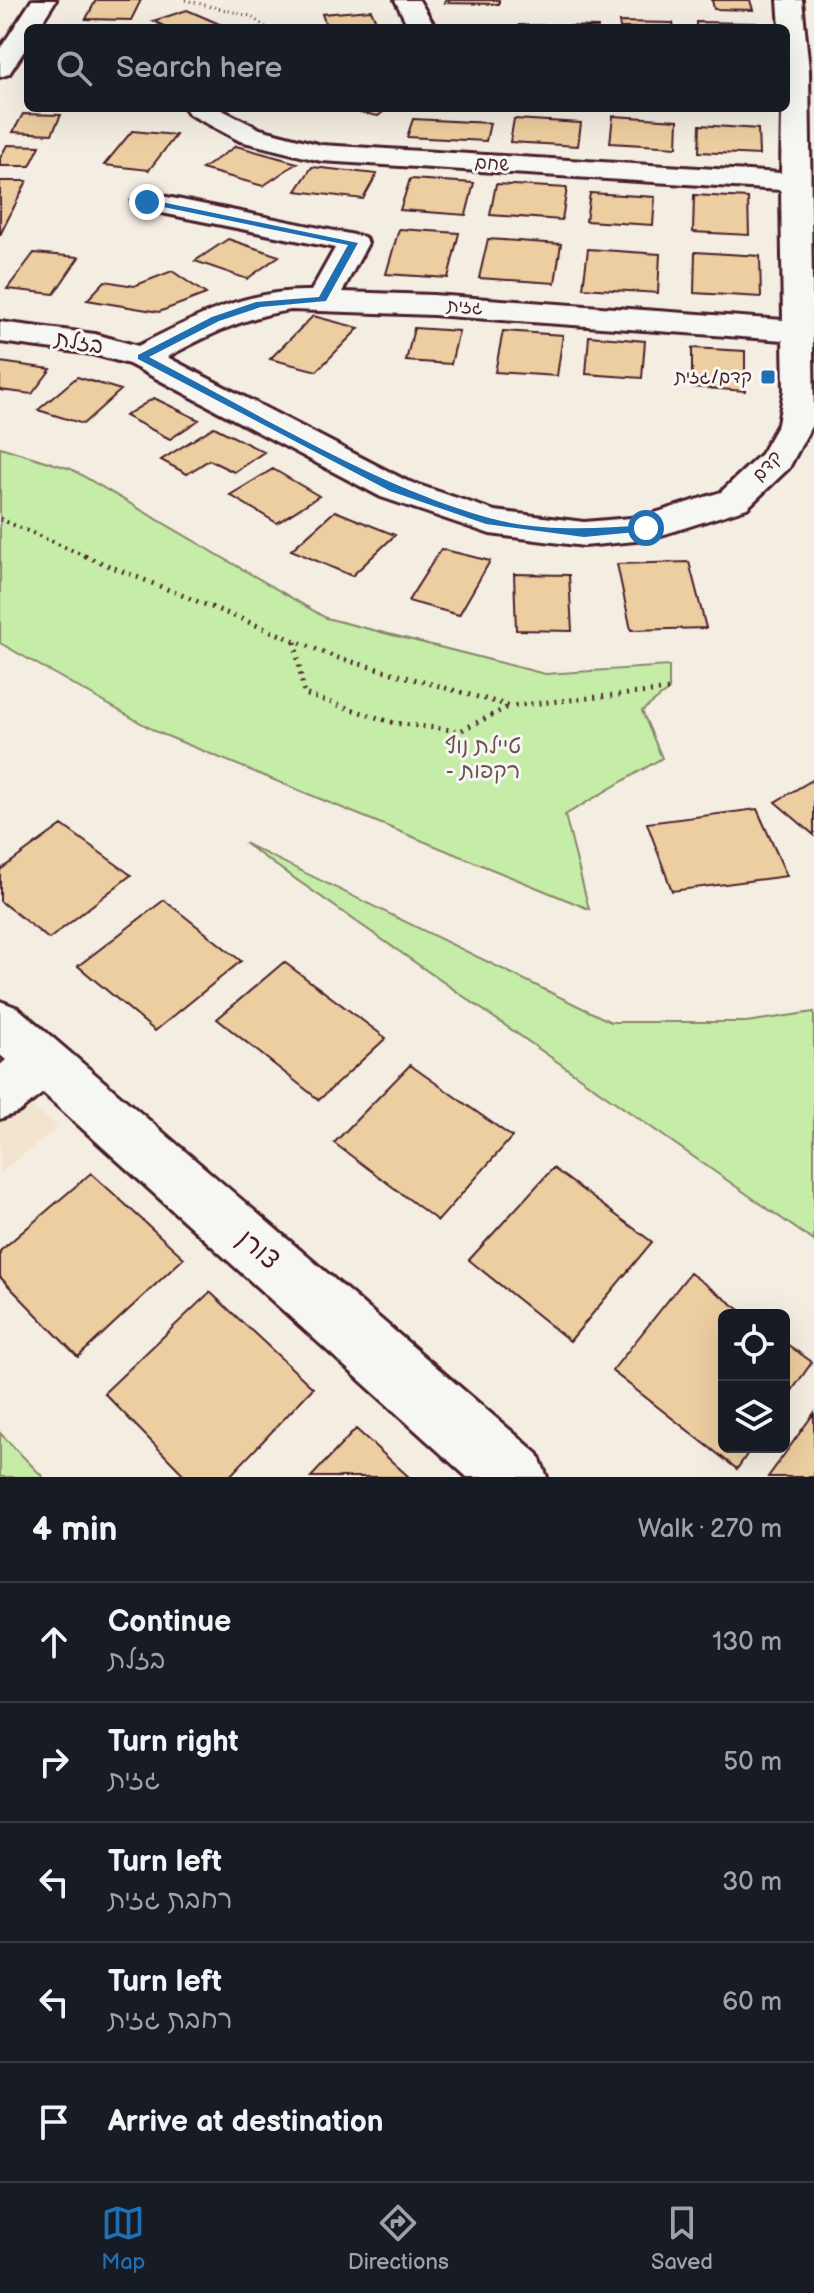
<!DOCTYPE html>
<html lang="en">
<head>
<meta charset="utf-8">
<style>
  body { margin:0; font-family:"Balsamiq Sans","Playpen Sans Hebrew",sans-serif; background:#242831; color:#f1f3f6 }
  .controls { position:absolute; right:24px; bottom:24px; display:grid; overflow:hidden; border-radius:12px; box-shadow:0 8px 32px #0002 }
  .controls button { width:72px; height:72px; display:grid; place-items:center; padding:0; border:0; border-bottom:2px solid #363941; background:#171b24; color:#f1f3f6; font:40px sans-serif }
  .stop { position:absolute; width:24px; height:24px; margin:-18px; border:6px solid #1f6fb2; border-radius:50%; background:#fff }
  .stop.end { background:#1f6fb2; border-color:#fff; box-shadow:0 2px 8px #0008 }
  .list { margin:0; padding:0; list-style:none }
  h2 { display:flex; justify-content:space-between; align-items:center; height:104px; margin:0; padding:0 32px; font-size:34px }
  h2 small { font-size:26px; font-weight:400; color:#9ea1a6 }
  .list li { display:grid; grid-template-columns:52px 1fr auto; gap:24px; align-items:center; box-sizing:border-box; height:120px; padding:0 32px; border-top:2px solid #363941 }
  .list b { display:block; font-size:30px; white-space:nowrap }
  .list p { margin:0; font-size:26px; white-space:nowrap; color:#9ea1a6 }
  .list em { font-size:26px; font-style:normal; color:#9ea1a6 }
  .icon { flex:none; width:44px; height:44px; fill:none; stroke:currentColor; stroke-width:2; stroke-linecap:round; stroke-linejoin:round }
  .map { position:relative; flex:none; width:814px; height:1477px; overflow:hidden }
  .search { position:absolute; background:#171b24; box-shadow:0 8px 32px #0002; left:24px; right:24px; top:24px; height:88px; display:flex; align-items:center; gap:20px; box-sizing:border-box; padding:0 28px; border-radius:12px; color:#9ea1a6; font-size:30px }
  .sheet { height:704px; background:#171b24 }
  nav { display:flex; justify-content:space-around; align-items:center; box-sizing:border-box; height:112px; border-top:2px solid #363941; background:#171b24; font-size:22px; color:#9ea1a6 }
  nav a { display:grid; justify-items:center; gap:4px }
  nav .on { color:#1f6fb2 }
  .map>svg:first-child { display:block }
  .built { fill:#f2e4ce }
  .green { fill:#c5eda7; stroke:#888669; stroke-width:2 }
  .building { fill:#edcea0; stroke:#4a1f2b; stroke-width:2 }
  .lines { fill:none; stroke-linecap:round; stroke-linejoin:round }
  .minor-casing { stroke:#4a1f2b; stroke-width:6 }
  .path-far2 { stroke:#4a1f2b; stroke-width:3; stroke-dasharray:1 4; stroke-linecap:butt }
  .path-far1 { stroke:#4a1f2b; stroke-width:4; stroke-dasharray:2 5; stroke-linecap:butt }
  .path { stroke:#4a1f2b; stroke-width:5; stroke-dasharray:2 6; stroke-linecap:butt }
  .minor { fill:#f6f6f2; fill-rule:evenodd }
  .route { fill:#1f6fb2 }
  .poi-dot { fill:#1f6fb2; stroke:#f6f6f2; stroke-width:3 }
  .labels { text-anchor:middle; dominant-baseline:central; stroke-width:6; stroke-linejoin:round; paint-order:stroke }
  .far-street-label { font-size:18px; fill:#4a1f2b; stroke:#f6f6f2 }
  .far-poi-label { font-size:18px; fill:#4a1f2b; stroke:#f6f6f2; text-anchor:end }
  .street-label { font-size:22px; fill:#4a1f2b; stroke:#f6f6f2 }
  .park-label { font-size:22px; fill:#69524a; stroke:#f6f6f2 }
  .near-street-label { font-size:26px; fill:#4a1f2b; stroke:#f6f6f2 }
</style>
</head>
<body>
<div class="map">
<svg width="814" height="1477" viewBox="0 0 814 1477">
  <rect width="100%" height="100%" fill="#f4eee2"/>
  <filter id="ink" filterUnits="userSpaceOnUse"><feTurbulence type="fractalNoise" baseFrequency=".0125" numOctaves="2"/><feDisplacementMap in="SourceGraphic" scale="16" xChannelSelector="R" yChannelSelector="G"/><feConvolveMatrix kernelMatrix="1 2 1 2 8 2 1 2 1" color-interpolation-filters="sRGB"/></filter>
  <g filter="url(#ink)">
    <path class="built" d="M0,1081l58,46 -58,46z"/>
    <path class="green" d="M0,447l71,22 255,149 219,56 124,-8v24l-27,21 20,47 -97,57 24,94 -432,-177 -157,-89z
      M244,843l367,179h135l68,-10v229z
      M0,1433l43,44h-43z"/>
    <path class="building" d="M96,0h45l-10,20 -45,-1z
      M445,0h54v4l-55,-1z
      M712,0h38l3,10 -39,-1z
      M187,10l37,16 -56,2 -15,-7z
      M371,10l8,18h-52l-5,-14z
      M619,22l54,1 1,5h-54z
      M696,22l60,1 1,5h-61z
      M519,25l79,2v1h-79z
      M338,108h50l-10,8z
      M23,114l38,1 -9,19 -39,-2z
      M613,116l65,4 -1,27 -67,-4z
      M413,119l77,4 -4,18 -79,-4z
      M514,119l67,4 -3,23 -68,-4z
      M700,125l58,4 1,26 -60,-3z
      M132,131l44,4 -27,35 -45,-5z
      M7,145l33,1 -10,20h-30v-8z
      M236,146l61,17 -34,23 -61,-17z
      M312,167l65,7 -14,25 -67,-8z
      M410,179l64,4 -8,32 -66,-5z
      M0,181h27l-27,54z
      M496,184l71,4 -5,32 -72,-5z
      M590,193l65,4 -2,28 -67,-4z
      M694,195l54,3 1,37 -56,-3z
      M399,229l60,4 -11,45 -62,-4z
      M228,239l51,17 -32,23 -52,-18z
      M488,239l73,5 -6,39 -76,-5z
      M588,249l72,5 -2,39 -75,-5z
      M695,252l65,4 1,41 -67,-4z
      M34,253l45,4 -25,37 -47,-5z
      M172,271l34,23 -47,18 -72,-12 18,-19 29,5z
      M313,316l46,12 -42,43 -47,-12z
      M414,328l45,3 -8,33 -45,-3z
      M503,331l60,4 -6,41 -62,-4z
      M589,336l56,5 -3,37 -56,-4z
      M692,348l53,3v40l-53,-4z
      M0,362l51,7 -19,25 -32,-4z
      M77,377l44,13 -38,34 -45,-14z
      M154,398l45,22 -29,19 -45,-23z
      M214,427l50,25 -30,20 -25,-12 -22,14 -26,-14z
      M273,469l46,27 -42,27 -47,-28z
      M335,511l60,24 -43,41 -61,-26z
      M441,549l49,12 -31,54 -51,-14z
      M689,562l17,66 -75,2 -14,-66z
      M514,574l55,1 3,56 -56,-1z
      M814,779v56l-39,-33z
      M757,809l30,67 -115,15 -25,-68z
      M62,825l69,50 -82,64 -49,-38v-31z
      M164,900l77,61 -86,70 -77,-65z
      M284,962l102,76 -67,62 -102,-81z
      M410,1065l102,72 -74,84 -104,-78z
      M553,1168l99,74 -82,99 -101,-81z
      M91,1173l93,85 -106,99 -78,-80v-26z
      M690,1273l57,42h-23v132h28l-15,22 -125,-98z
      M210,1292l103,96 -84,89h-43l-82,-84z
      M784,1342l28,20 -28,40z
      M814,1413v64h-46z
      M356,1429l53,48h-98z"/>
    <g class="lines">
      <defs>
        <path id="minor" d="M32,0h24l-18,28h-10v17l-19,29 -9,3v-28z
          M395,0h24l17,28h-27z
          M778,0h24l7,70 5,351 -25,47 -42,40 -101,32 -62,6 -94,-12 -109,-37 -252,-133 -37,-10 -92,-12v-20l95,12 43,12c55,-28 109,-57 173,-55l24,-43 -198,-40 -5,-6 5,-6 10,-3 217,44 4,6 -26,49 91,3 350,25 -2,-130 -460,-29 -81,-20 -51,-27 -4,-6h33l42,21 61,16 460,28 1,-65h4v-80h-6zM291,310l142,5 350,25 1,50 -6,34 -17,30 -40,38 -79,25 -58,5 -89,-11 -88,-30 -240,-124c40,-21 78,-41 124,-47z
          M0,1001l18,7 520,446 9,23h-80l-424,-384 -24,19 -19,7v-54l6,-5 -6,-5z"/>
      </defs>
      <use href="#minor" class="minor-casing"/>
      <path class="path-far2" d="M185,0l65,16 17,12"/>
      <path class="path-far1" d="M0,519l90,39"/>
      <path class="path" d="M85,556l250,101 175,49 159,-16
        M295,642l9,52 90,29 66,8 50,-25"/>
      <use href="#minor" class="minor"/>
    </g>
  </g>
  <path class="route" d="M147,199l211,44 -32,58 -65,6 -42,14 -70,36c108,56 223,128 340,161 51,14 106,11 157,7l6,3 -6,3 -62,6 -98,-13 -96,-33 -252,-132v-4l74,-38 44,-15 63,-5 29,-52 -204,-42z"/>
  <rect class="poi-dot" x="760" y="369" width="16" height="16" rx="4"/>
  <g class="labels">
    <g class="far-street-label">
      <text transform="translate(492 164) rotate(4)">שחם</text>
      <text transform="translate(465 307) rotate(4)">גזית</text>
      <text transform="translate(767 466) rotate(-49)">קדם</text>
    </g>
    <g class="far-poi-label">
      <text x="752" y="377">קדם/גזית</text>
    </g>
    <g class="street-label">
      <text transform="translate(79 343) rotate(10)">בזלת</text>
    </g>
    <g class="park-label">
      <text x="483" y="746">טיילת נוף<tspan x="483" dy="25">- רקפות</tspan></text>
    </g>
    <g class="near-street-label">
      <text transform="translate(258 1250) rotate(41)">צורן</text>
    </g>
  </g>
</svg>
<div class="controls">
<button><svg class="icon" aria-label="locate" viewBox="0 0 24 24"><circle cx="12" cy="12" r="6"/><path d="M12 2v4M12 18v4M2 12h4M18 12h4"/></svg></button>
<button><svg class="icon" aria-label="layers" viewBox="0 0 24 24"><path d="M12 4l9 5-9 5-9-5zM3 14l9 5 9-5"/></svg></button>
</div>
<div class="stop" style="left:646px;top:528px"></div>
<div class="stop end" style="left:147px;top:202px"></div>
<div class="search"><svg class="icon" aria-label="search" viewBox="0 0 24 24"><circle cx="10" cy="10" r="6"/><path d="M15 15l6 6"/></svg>Search here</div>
</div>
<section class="sheet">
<h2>4 min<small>Walk · 270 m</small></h2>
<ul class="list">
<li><svg class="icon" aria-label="ahead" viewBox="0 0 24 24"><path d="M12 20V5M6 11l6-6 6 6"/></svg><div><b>Continue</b><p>בזלת</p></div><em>130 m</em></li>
<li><svg class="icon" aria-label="right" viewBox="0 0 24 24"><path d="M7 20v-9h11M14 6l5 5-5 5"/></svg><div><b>Turn right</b><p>גזית</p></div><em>50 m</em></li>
<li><svg class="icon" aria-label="left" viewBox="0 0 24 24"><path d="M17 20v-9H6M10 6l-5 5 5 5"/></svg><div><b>Turn left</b><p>רחבת גזית</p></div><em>30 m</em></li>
<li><svg class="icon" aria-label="left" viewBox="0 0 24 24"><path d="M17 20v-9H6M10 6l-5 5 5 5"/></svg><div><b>Turn left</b><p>רחבת גזית</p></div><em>60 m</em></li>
<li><svg class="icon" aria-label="arrive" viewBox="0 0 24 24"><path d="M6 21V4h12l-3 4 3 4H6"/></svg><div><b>Arrive at destination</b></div></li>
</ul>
</section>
<nav>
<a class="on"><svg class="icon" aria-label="map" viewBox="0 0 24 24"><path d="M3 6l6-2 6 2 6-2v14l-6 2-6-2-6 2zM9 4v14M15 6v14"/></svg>Map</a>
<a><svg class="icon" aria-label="directions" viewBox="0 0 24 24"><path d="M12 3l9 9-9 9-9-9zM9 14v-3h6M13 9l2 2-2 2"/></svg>Directions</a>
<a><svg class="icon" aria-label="saved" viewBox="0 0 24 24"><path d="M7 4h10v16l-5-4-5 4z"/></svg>Saved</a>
</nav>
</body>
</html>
